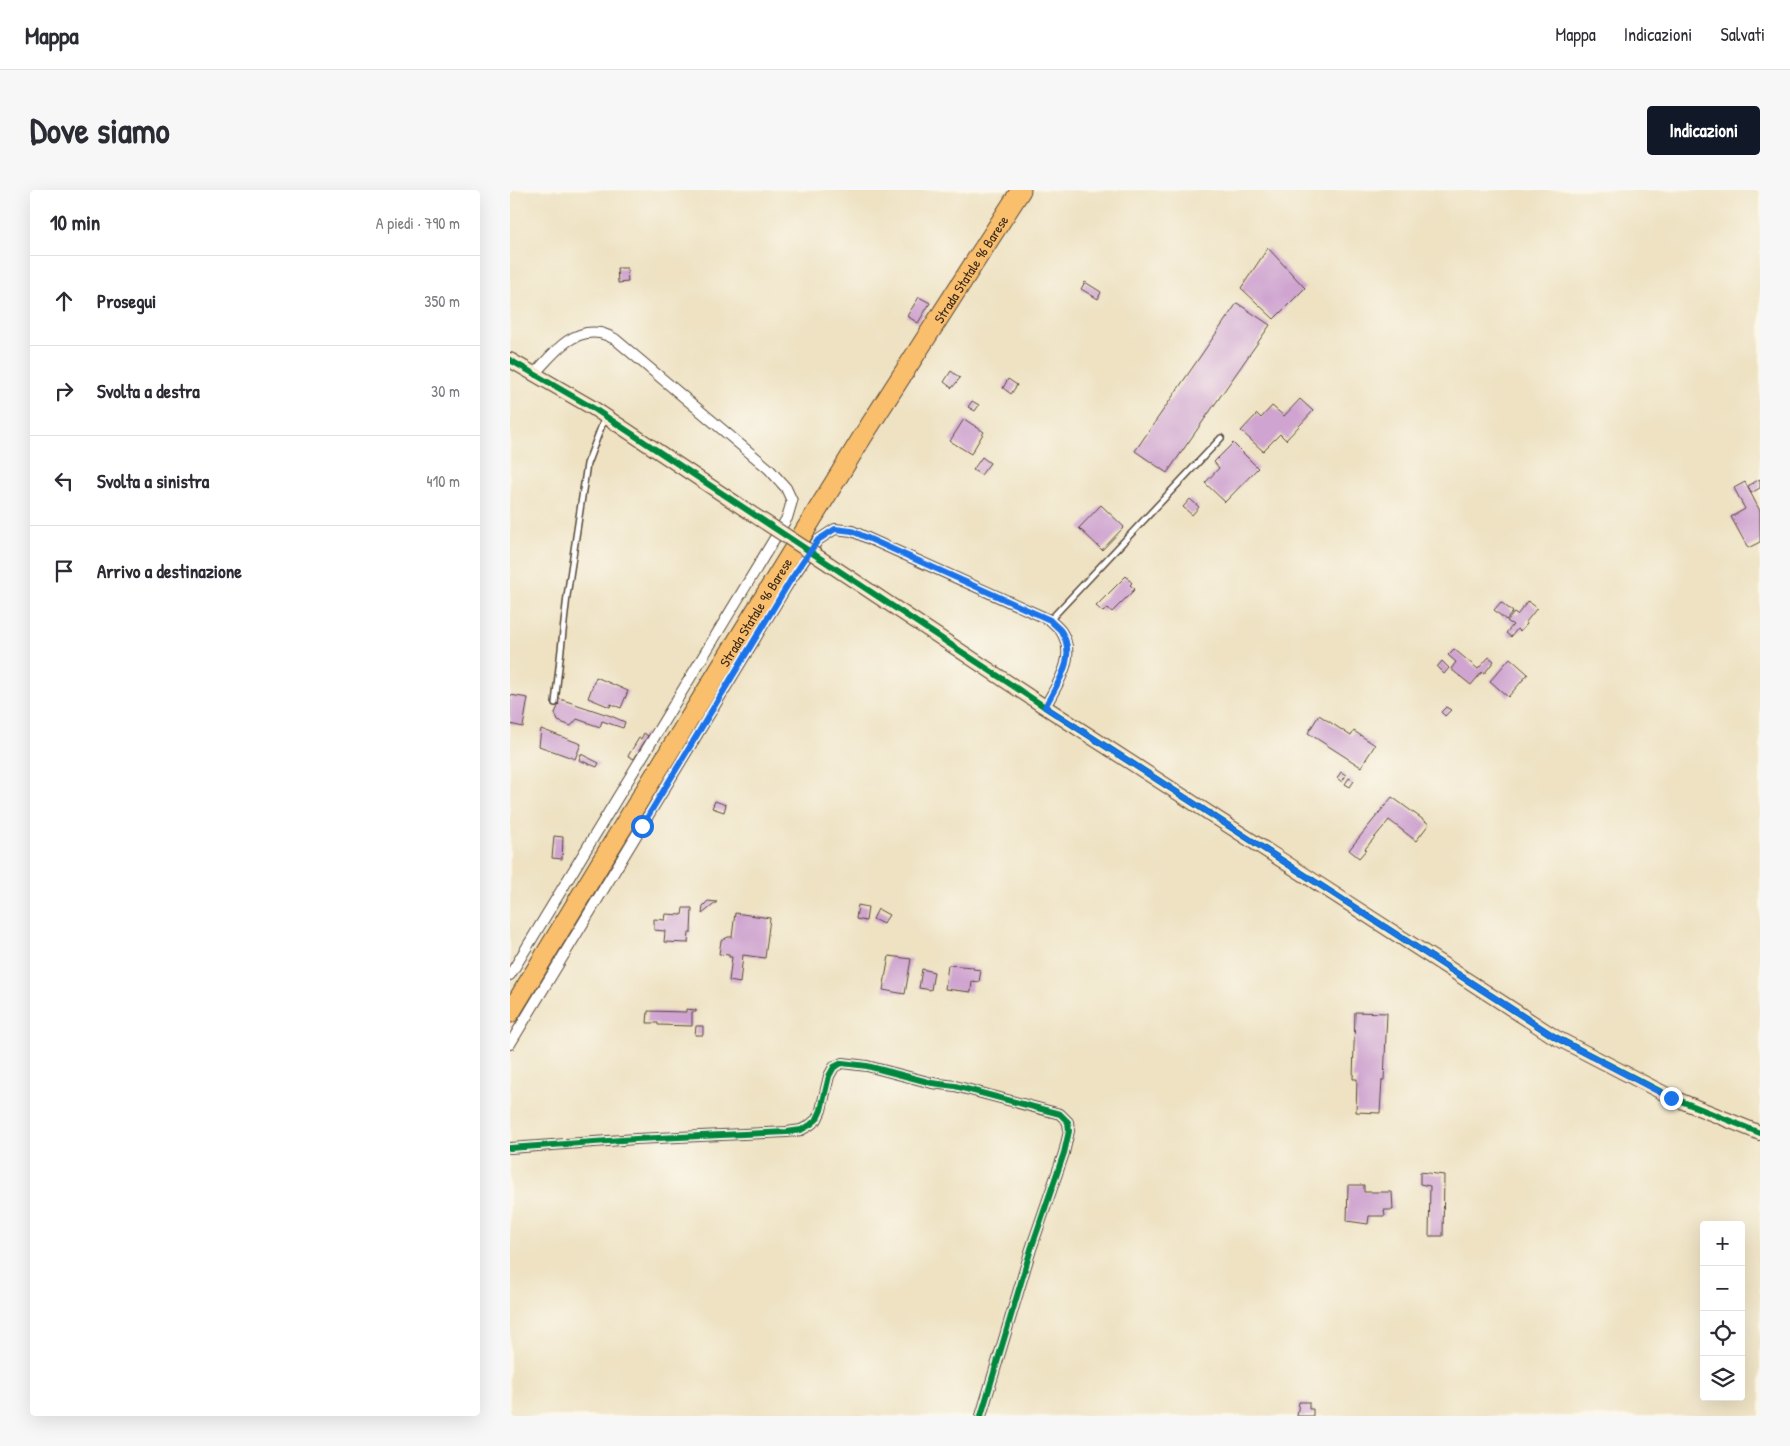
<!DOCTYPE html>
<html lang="it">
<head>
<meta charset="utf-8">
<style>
  body { margin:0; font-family:"Patrick Hand",sans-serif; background:#f7f7f7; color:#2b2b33 }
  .controls { position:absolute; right:15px; bottom:15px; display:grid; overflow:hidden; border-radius:5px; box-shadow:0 5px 20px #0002 }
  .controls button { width:45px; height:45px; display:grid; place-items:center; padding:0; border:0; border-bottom:1px solid #e1e1e2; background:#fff; color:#2b2b33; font:25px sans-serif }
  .stop { position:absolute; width:15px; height:15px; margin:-11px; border:4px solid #1a73e8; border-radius:50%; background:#fff }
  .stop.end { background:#1a73e8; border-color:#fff; box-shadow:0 1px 5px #0008 }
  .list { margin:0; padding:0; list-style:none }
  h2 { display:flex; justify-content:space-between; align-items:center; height:65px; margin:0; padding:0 20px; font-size:21px }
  h2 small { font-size:16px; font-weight:400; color:#7c7c81 }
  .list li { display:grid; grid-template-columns:32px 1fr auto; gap:15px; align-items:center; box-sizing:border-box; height:90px; padding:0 20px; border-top:1px solid #e1e1e2 }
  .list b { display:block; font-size:19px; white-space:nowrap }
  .list em { font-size:16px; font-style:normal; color:#7c7c81 }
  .icon { flex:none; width:28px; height:28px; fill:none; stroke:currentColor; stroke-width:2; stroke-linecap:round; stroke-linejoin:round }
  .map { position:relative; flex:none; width:1250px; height:1226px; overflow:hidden; border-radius:5px }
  header { display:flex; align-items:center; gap:30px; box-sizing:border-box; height:70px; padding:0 25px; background:#fff; border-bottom:1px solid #e1e1e2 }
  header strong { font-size:24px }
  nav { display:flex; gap:28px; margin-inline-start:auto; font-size:18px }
  .intro { display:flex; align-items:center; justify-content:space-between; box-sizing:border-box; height:120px; padding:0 30px }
  h1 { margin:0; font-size:35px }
  .button { padding:12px 22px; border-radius:5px; background:#111827; color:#fff; font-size:18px; font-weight:700 }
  main { display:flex; gap:30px; padding:0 30px }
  aside { flex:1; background:#fff; border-radius:5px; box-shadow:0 5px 20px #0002 }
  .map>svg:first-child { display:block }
  .building { fill:#cfa4d0 }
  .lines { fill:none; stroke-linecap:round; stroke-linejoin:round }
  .lane-casing { stroke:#564637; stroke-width:8 }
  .street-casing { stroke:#564637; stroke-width:12 }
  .secondary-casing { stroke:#564637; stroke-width:16 }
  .highway-casing { stroke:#564637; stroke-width:21 }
  .lane { stroke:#fff; stroke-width:5 }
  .street { stroke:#fff; stroke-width:10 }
  .secondary { stroke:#fde5c5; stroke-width:14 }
  .highway { stroke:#f9bf6d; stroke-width:19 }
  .secondary-bridge-casing { stroke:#564637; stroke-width:16; stroke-linecap:butt }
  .secondary-bridge { stroke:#fde5c5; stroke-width:14 }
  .cycleway-casing { stroke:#fbf7ec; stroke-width:9 }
  .cycleway { stroke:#00873e; stroke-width:6 }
  .route { stroke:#1a73e8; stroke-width:6 }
  .labels { text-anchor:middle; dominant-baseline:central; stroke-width:4; stroke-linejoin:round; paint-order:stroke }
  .street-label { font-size:14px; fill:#3b2a1e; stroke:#fbf7ec }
</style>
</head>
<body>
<header>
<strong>Mappa</strong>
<nav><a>Mappa</a><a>Indicazioni</a><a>Salvati</a></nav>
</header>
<div class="intro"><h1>Dove siamo</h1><a class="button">Indicazioni</a></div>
<main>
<aside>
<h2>10 min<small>A piedi · 790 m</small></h2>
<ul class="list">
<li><svg class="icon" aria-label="ahead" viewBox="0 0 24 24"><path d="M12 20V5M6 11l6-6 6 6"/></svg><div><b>Prosegui</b></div><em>350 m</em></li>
<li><svg class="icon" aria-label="right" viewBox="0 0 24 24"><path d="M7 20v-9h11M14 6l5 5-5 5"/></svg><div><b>Svolta a destra</b></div><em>30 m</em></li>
<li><svg class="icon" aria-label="left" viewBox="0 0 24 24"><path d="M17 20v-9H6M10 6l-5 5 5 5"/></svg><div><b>Svolta a sinistra</b></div><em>410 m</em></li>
<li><svg class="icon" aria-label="arrive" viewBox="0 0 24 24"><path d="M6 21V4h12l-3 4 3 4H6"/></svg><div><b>Arrivo a destinazione</b></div></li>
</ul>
</aside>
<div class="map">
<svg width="1250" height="1226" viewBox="0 0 1250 1226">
  <rect width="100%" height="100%" fill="#fbf7ec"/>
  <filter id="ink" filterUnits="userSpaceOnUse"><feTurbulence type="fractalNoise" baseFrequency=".02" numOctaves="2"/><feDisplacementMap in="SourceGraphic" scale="10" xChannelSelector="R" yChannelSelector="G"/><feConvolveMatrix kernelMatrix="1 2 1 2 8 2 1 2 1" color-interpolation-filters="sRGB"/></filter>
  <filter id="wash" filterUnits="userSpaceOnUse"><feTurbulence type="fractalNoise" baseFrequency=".0096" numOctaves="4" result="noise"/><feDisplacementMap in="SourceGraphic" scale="20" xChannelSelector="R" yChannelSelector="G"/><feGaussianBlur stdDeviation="1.12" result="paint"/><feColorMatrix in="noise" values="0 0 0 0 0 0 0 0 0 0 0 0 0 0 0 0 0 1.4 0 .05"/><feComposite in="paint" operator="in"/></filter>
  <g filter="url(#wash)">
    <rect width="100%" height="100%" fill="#eee2c3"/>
    <g id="blocks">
      <path class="building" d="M758,58l37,40 -31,31 -33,-31z
        M107,78h10l1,14 -10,1z
        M575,92l16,10 -3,7 -17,-10z
        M409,107l11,6 -12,20 -11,-7z
        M727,113l33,22 -103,148 -32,-22z
        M441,181l9,7 -8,10 -8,-6z
        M498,189l9,6 -6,9 -8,-6z
        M790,209l13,12 -27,29 -6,-6 -17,17 -22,-20 16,-17 4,4 11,-12 12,10z
        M462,211l7,4 -4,6 -7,-4z
        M454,229l20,13 -13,22 -21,-13z
        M723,253l25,25 -33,34 -20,-19 14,-15 -5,-6z
        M472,267l8,6 -9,12 -8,-5z
        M1250,289v9l-9,5 -3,-7z
        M1235,292l15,29v31l-12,6 -17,-31 14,-8 -11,-21z
        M680,309l9,8 -7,8 -9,-8z
        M591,315l23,22 -22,23 -23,-22z
        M616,386l6,7 -2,2 5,4 -23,23 -4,-4 -5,4 -7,-6z
        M1018,411l9,7 -11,14 1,2 -7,8 -3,-3 -6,8 -5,-4 7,-8 -6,-4 7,-8 3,2z
        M991,412l12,10 -7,8 -12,-10z
        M944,459l24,20 11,-12 5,4 -10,13 -2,-2 -11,13 -20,-16 5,-7 -8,-7z
        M1000,468l18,16 -20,23 -18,-16z
        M932,471l7,7 -5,6 -7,-7z
        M86,487l32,14 -7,17 -10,-4 -1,3 -22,-9z
        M0,505l18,3 -5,29 -13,-3z
        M47,508l54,18 14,6 -2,6 -21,-7 -2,6 -23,-8 -6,7 -13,-5 -3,-8 4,-9 -4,-1z
        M936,517l5,3 -6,6 -4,-4z
        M809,525l32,21 3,-5 21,14 -14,22 -53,-34z
        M31,539l40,15 -6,15 -36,-13z
        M134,543l4,3 -14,23 -6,-3 11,-18 2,1z
        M71,564l18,9 -2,4 -18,-7z
        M831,582l5,3 -4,7 -5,-4z
        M839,588l5,3 -4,6 -5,-3z
        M882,607l37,27 -13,17 -27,-21 -24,29 1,1 -7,8 -10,-8z
        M205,611l11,4 -2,7 -12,-4z
        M44,646l9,1 -1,22 -10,-1z
        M198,711l9,1 -15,12 1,-8z
        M348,715l10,2 -2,14 -10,-2z
        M173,718h9l-1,25h-2l-1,10 -24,-1 1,-11 -11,-1v-11l11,1 1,-6 16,1z
        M368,719l11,6 -6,9 -10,-5z
        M225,723l35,5 -5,40 -22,-3 -3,28 -11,-2 3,-24h-3v-2l-10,-1 2,-13 7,-4h4z
        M379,766l22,3 -6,35 -22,-4z
        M438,775l25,2v2l8,1 -2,12 -7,-1 -1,11 -26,-3z
        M412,779l12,3 -3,18 -12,-2z
        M176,819l10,1v2h-4v14l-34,-1v-2h-11l1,-12 38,1z
        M845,822l32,1 -3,67h-2l-2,33 -24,-1 1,-33h-4z
        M186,836h7v9h-8z
        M910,982l24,3 -1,61h-14l1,-50 -10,-2z
        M838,995h16v7h28l1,18h-9l1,6h-16l-1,8 -21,-3z
        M789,1212h10v7h4v7h-16z"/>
    </g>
  </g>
  <g filter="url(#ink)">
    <use href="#blocks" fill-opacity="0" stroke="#564637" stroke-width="1"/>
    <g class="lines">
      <defs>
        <path id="lane" d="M540,430l171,-182
          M45,513l12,-107 20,-132 18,-47"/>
        <path id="street" d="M0,785l277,-457 5,-17 -6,-13 -17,-19 -154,-130c-4,-2 -10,-5 -15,-6 -29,-5 -48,22 -65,40
          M0,854l280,-463 28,-41 17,-11 17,2 198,89c3,3 8,7 11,11 17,26 -4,53 -16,76
          M0,958l126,-9 151,-7 14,-2 9,-5 7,-6 4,-9 8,-34 5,-9 8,-4 25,3 65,17 23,3 105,28 8,8 1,9 -5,22 -33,96 -50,167"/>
        <path id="secondary" d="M0,170l83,48 144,96
          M319,374l216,143 510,330 116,60 89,36"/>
        <g id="highway">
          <path id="s1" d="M0,823l90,-149 263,-428 158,-246"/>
        </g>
      </defs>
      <use href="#lane" class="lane-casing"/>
      <use href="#street" class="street-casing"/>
      <use href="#secondary" class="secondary-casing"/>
      <use href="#highway" class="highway-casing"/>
      <use href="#lane" class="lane"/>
      <use href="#street" class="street"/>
      <use href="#secondary" class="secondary"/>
      <use href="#highway" class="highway"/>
      <defs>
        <path id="secondary-bridge" d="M227,314l92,60"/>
      </defs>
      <use href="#secondary-bridge" class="secondary-bridge-casing"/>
      <use href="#secondary-bridge" class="secondary-bridge"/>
      <defs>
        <path id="cycleway" d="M0,170l83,48 452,299 510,330 116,60 89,36
          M0,958l126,-9 151,-7 14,-2 9,-5 7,-6 4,-9 8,-34 5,-9 8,-4 25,3 65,17 23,3 105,28 8,8 1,9 -5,22 -33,96 -50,167"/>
      </defs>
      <use href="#cycleway" class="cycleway-casing"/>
      <use href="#cycleway" class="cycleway"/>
    </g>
  </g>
  <g class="lines" filter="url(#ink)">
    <path class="route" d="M132,636l148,-245 28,-41 17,-11 17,2 198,89c3,4 8,7 11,11 17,26 -4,53 -16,76l510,330 116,61"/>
  </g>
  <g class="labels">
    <g class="street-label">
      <text stroke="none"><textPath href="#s1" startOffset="875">Strada Statale 96 Barese</textPath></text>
      <text stroke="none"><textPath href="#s1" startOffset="470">Strada Statale 96 Barese</textPath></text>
    </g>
  </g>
</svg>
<div class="controls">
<button>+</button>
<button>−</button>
<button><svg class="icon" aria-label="locate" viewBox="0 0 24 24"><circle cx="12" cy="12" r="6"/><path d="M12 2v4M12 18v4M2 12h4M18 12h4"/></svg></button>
<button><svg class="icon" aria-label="layers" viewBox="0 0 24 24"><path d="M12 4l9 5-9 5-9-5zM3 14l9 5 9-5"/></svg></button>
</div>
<div class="stop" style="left:132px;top:636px"></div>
<div class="stop end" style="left:1161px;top:908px"></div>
</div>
</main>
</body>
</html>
